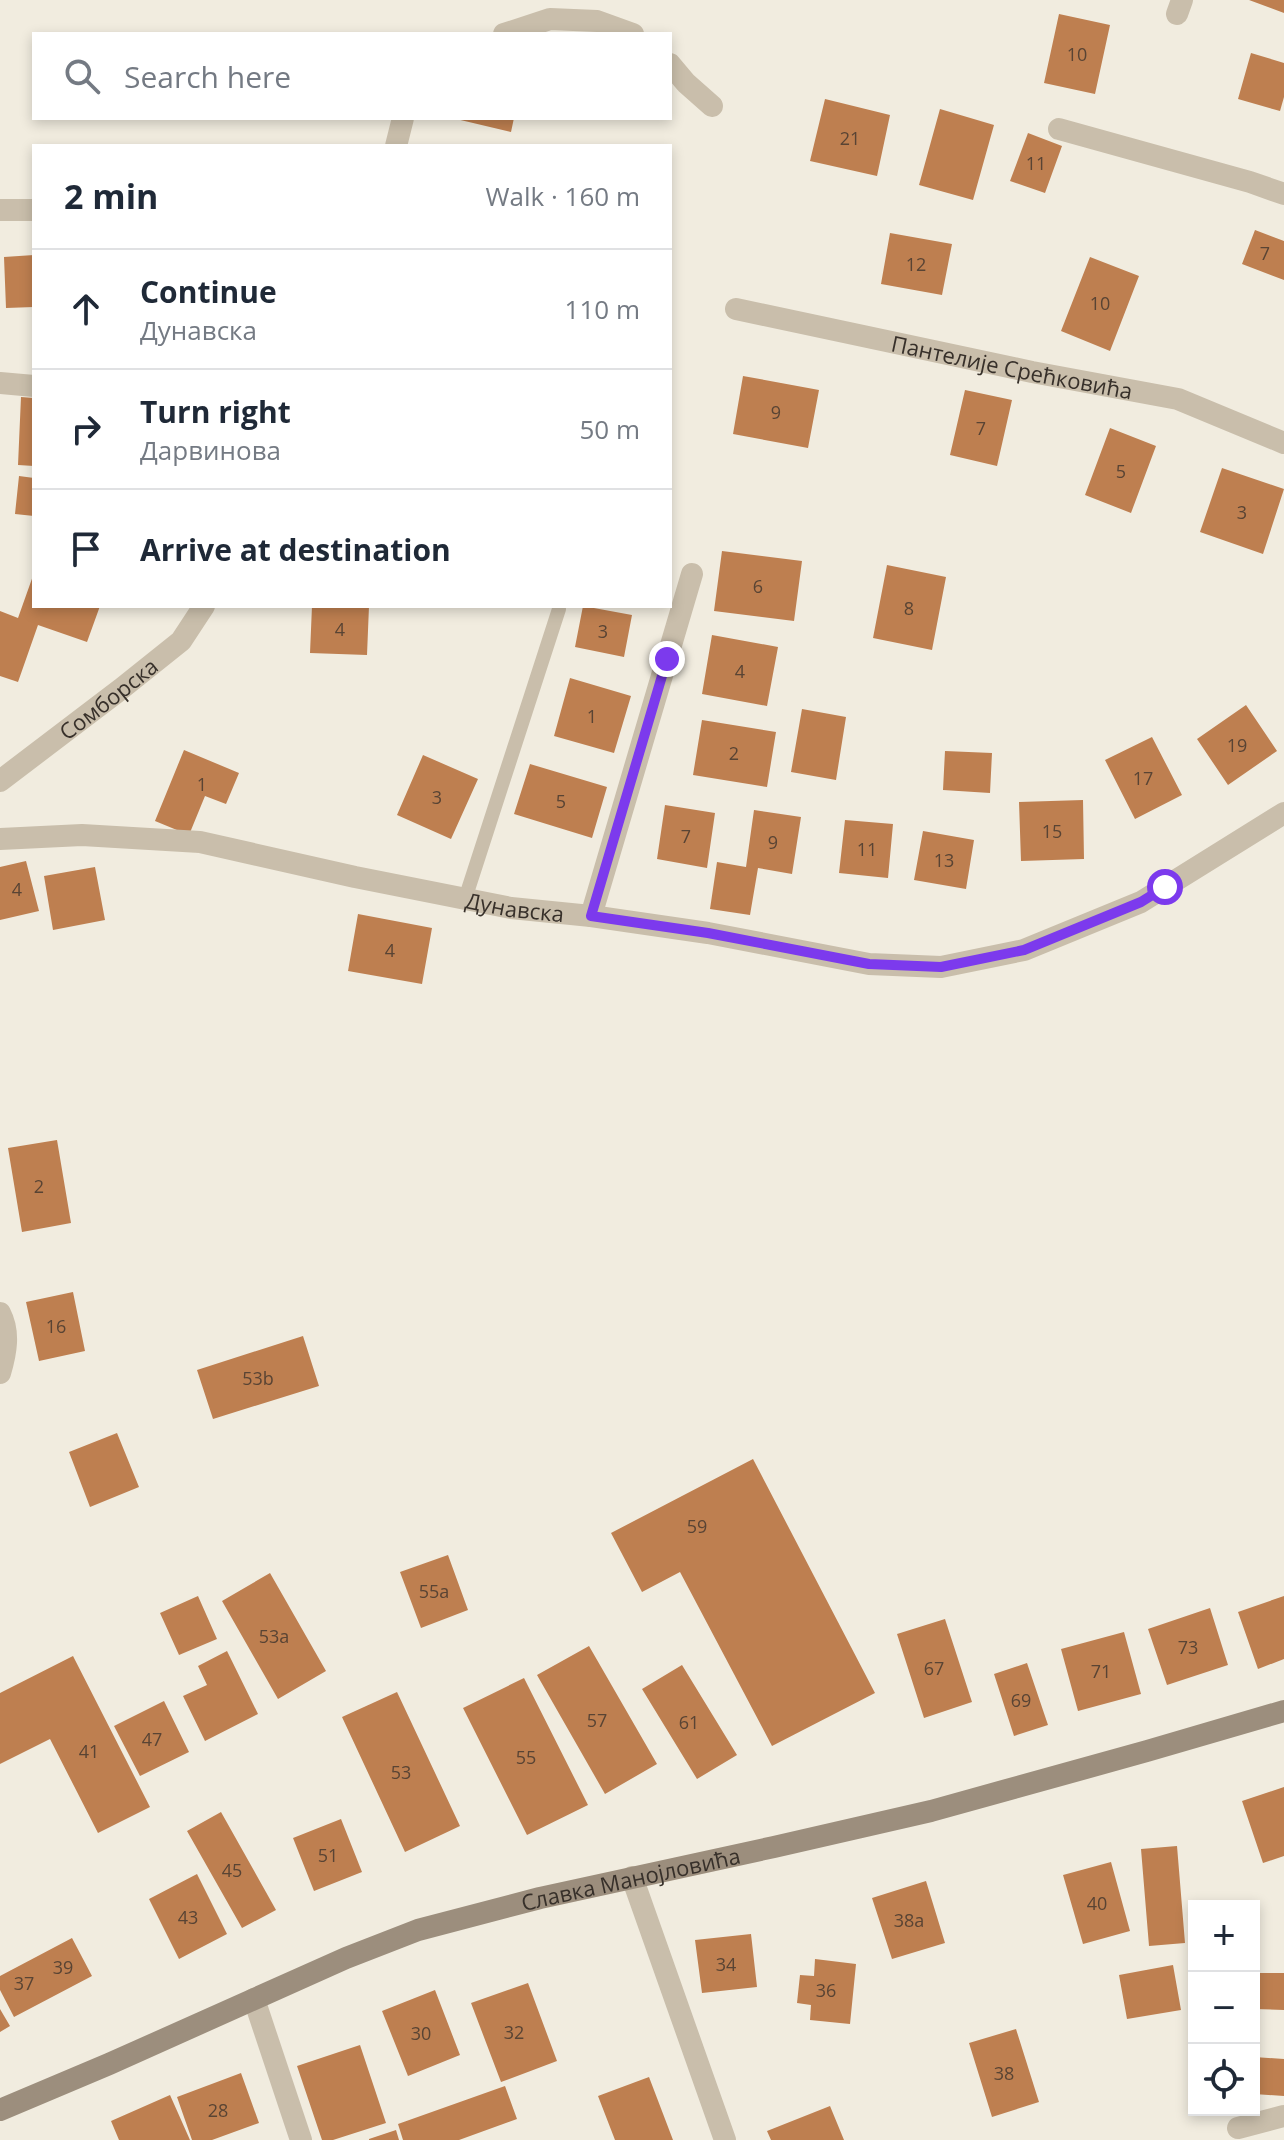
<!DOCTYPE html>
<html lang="en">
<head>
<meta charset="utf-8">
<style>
  body { margin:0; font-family:"Open Sans",sans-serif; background:#f6f6f7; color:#1f2937 }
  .controls { position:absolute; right:24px; bottom:24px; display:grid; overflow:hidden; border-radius:0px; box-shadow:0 4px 12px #0003 }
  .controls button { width:72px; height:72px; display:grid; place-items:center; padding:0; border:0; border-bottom:2px solid #e0e1e3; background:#fff; color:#1f2937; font:40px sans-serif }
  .stop { position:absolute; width:24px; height:24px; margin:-18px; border:6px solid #7c3aed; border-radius:50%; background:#fff }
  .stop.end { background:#7c3aed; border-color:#fff; box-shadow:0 2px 8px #0008 }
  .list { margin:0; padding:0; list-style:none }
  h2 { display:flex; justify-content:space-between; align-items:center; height:104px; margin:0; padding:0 32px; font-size:34px }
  h2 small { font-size:26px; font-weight:400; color:#747a83 }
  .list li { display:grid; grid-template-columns:52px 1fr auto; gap:24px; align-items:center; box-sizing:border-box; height:120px; padding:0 32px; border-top:2px solid #e0e1e3 }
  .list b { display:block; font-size:30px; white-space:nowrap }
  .list p { margin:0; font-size:26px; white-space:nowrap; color:#747a83 }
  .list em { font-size:26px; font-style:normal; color:#747a83 }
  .icon { flex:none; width:44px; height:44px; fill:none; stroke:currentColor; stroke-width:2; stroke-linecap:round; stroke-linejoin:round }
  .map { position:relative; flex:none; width:1284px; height:2140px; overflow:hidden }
  .search { position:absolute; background:#fff; box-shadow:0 4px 12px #0003; left:32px; top:32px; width:640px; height:88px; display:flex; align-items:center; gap:20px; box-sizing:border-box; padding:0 28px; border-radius:0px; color:#747a83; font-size:30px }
  .panel { position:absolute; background:#fff; box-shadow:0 4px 12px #0003; left:32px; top:144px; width:640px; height:464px; border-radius:0px }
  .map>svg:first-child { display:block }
  .building { fill:#be7f50 }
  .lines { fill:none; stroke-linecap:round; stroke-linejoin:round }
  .service { stroke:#c9beab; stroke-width:14 }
  .minor { stroke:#c9beab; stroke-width:22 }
  .secondary { stroke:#9c8e7d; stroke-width:22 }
  .route { stroke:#7c3aed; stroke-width:10 }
  .labels { text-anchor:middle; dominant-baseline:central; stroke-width:6; stroke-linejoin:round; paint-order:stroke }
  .number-label { font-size:18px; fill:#594434 }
  .street-label { font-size:22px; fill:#37302a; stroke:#f9f5eb }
</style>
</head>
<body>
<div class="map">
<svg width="1284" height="2140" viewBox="0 0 1284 2140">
  <rect width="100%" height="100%" fill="#f1ecdf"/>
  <path class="building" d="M1249,0h35v13z
    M1059,14l51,11 -15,69 -51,-11z
    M1251,53l33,10v34l-4,14 -42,-12z
    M825,99l65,16 -13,61 -67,-15z
    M940,109l54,16 -21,75 -54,-15z
    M452,118h62l-3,14z
    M1028,133l34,13 -17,47 -35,-12z
    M1255,230l29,11v39l-42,-16z
    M890,233l62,11 -10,51 -61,-11z
    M34,255v52l-28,1 -2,-51z
    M1090,257l49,19 -29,75 -49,-20z
    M743,376l76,14 -11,58 -75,-14z
    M965,390l47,10 -15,66 -47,-11z
    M21,397l13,1v68l-16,-1z
    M1110,428l46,18 -25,67 -46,-18z
    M1222,468l62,21 -21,65 -63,-22z
    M19,476l15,2v38l-19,-2z
    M722,551l80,10 -8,60 -80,-10z
    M887,565l59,12 -14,73 -59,-12z
    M34,573v33h66l-13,36 -49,-17 -20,57 -18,-6v-65l18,7z
    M312,606h57l-2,49 -57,-2z
    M583,606l49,9 -8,42 -49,-10z
    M712,635l66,12 -11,59 -65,-12z
    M570,678l61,18 -17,57 -60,-17z
    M1246,705l31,46 -49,34 -31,-46z
    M802,709l44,8 -10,63 -45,-8z
    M702,720l74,12 -9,55 -74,-12z
    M1152,737l30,58 -47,24 -30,-59z
    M184,750l55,23 -13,31 -21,-8 -16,39 -34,-14z
    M945,751l47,2 -2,40 -47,-3z
    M423,755l55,24 -27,60 -54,-24z
    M530,764l77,23 -15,51 -78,-24z
    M1083,800l1,59 -63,2 -2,-59z
    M665,805l50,8 -8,55 -50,-9z
    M754,810l47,7 -9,57 -34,-6 -8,47 -40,-6 7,-47 29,5z
    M845,820l48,4 -5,54 -49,-5z
    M923,831l51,9 -8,49 -52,-9z
    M26,861l13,50 -39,9v-53z
    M95,867l10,53 -52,10 -9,-54z
    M358,914l74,14 -10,56 -74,-13z
    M57,1140l14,83 -49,9 -14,-84z
    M73,1292l12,59 -46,10 -13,-59z
    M303,1336l16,50 -106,33 -16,-49z
    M117,1433l22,54 -49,20 -21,-55z
    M753,1459l122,234 -103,53 -92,-174 -38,20 -31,-59z
    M448,1555l20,55 -47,18 -21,-56z
    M270,1573l56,98 -48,28 -56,-98z
    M198,1596l19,43 -38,16 -19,-42z
    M1284,1596v63l-26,10 -20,-57z
    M1210,1608l18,57 -61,20 -19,-56z
    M945,1619l27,83 -48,16 -27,-84z
    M1124,1632l17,62 -63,17 -17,-62z
    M589,1646l68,118 -52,30 -68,-119z
    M227,1651l31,63 -53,27 -22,-45 24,-11 -9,-19z
    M73,1656l77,151 -52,26 -48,-94 -50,25v-71z
    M1027,1663l21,62 -34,11 -20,-62z
    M682,1665l55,90 -40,24 -55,-90z
    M524,1678l64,127 -61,30 -64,-127z
    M397,1692l63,134 -55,26 -63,-135z
    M164,1701l25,51 -49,24 -26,-50z
    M1284,1787v69l-21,7 -21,-62z
    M221,1812l55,98 -34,18 -55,-97z
    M341,1819l21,53 -48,19 -21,-53z
    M1177,1846l8,97 -36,3 -8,-97z
    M1111,1862l19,69 -47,13 -20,-69z
    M197,1874l30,60 -48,25 -30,-60z
    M926,1881l19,62 -53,16 -20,-61z
    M751,1934l6,53 -55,6 -7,-53z
    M72,1938l20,38 -78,41 -14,-27v-14z
    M815,1959l41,5 -6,60 -40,-4 1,-15 -14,-2 3,-28 14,1z
    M1173,1965l8,45 -54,9 -8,-44z
    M1254,1973h30v37l-30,-1z
    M528,1983l29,78 -56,21 -30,-79z
    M435,1990l25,65 -52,21 -26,-65z
    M0,2009l10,17 -10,6z
    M1016,2029l23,73 -47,15 -23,-74z
    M360,2045l26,78 -53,17h-11l-25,-74z
    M1254,2057l30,2v37l-30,-2z
    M241,2073l18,50 -47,17h-20l-15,-43z
    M649,2077l24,63h-58l-17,-44z
    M505,2086l12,33 -58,21h-56l-5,-16z
    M170,2095l20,45h-71l-8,-19z
    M830,2106l14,34h-73l-4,-9z
    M396,2130l3,10h-30v-1z"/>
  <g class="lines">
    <path class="service" d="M465,899l94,-290"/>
    <g class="minor">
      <path d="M1177,14l5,-14"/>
      <path d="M504,34l46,-15 47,2 36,13"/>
      <path d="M670,64l16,19 26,23"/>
      <path d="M1059,129l191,53 34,12"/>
      <path d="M396,146l7,-28"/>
      <path d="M0,210h34"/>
      <path id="s1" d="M736,309l296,63 146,27 106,44"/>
      <path d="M0,383l34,3"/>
      <path id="s2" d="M0,781l121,-92 60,-48 23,-35"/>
      <path id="s3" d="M0,839l82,-4 118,7 155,35 156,31 80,8 117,17 161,31 72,3 83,-17 117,-48 143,-89"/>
      <path d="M591,916l101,-342"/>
      <path d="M0,1313c10,19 6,40 0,60"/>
      <path d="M632,1877l93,263"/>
      <path d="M254,1999l47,141"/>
      <path d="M1238,2128l46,-12"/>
    </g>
    <path class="secondary" id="s4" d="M0,2110l109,-46 237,-106 72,-28 122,-32 234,-51 157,-36 216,-60 137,-40"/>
  </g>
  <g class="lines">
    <path class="route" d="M667,659l-76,257 117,17 161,31 72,3 83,-17 117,-48 24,-15"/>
  </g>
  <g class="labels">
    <g class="number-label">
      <text x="1077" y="54">10</text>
      <text x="850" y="138">21</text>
      <text x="1036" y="163">11</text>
      <text x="1265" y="253">7</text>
      <text x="916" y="264">12</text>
      <text x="1100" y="303">10</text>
      <text x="776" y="412">9</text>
      <text x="981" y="428">7</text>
      <text x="1121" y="471">5</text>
      <text x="1242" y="512">3</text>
      <text x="758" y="586">6</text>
      <text x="909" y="608">8</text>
      <text x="340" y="629">4</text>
      <text x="603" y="631">3</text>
      <text x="740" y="671">4</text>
      <text x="592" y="716">1</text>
      <text x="1237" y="745">19</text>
      <text x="734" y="753">2</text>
      <text x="1143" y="778">17</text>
      <text x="202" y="784">1</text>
      <text x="437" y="797">3</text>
      <text x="561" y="801">5</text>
      <text x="1052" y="831">15</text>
      <text x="686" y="836">7</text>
      <text x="773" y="842">9</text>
      <text x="867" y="849">11</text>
      <text x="944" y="860">13</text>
      <text x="17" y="889">4</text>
      <text x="390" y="950">4</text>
      <text x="39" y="1186">2</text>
      <text x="56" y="1326">16</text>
      <text x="258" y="1378">53b</text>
      <text x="697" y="1526">59</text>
      <text x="434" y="1591">55a</text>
      <text x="274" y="1636">53a</text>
      <text x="1188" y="1647">73</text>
      <text x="934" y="1668">67</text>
      <text x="1101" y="1671">71</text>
      <text x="1021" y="1700">69</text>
      <text x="597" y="1720">57</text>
      <text x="689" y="1722">61</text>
      <text x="152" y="1739">47</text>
      <text x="89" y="1751">41</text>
      <text x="526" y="1757">55</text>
      <text x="401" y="1772">53</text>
      <text x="328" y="1855">51</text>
      <text x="232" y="1870">45</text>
      <text x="1097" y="1903">40</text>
      <text x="188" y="1917">43</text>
      <text x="909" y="1920">38a</text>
      <text x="726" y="1964">34</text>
      <text x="63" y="1967">39</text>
      <text x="24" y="1983">37</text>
      <text x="826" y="1990">36</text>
      <text x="514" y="2032">32</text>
      <text x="421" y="2033">30</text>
      <text x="1004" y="2073">38</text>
      <text x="218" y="2110">28</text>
    </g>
    <g class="street-label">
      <text stroke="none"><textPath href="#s1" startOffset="282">Пантелије Срећковића</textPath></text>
      <text stroke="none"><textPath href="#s2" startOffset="136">Сомборска</textPath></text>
      <text stroke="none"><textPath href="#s3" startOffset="522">Дунавска</textPath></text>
      <text stroke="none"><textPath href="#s4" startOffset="674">Славка Манојловића</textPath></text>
    </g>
  </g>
</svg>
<div class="controls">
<button>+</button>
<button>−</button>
<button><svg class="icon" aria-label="locate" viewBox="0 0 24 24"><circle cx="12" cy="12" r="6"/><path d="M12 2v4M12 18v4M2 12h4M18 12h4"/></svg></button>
</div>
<div class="stop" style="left:1165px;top:887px"></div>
<div class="stop end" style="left:667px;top:659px"></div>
<div class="search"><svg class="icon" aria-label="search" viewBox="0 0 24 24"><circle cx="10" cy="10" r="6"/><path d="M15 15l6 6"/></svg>Search here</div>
<section class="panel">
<h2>2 min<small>Walk · 160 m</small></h2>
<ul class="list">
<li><svg class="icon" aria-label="ahead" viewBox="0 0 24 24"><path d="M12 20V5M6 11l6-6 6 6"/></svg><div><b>Continue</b><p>Дунавска</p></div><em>110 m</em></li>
<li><svg class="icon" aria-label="right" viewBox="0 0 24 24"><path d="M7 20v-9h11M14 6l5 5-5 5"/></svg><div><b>Turn right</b><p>Дарвинова</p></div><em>50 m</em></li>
<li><svg class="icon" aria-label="arrive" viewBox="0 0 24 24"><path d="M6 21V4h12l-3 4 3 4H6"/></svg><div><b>Arrive at destination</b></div></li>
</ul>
</section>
</div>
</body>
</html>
